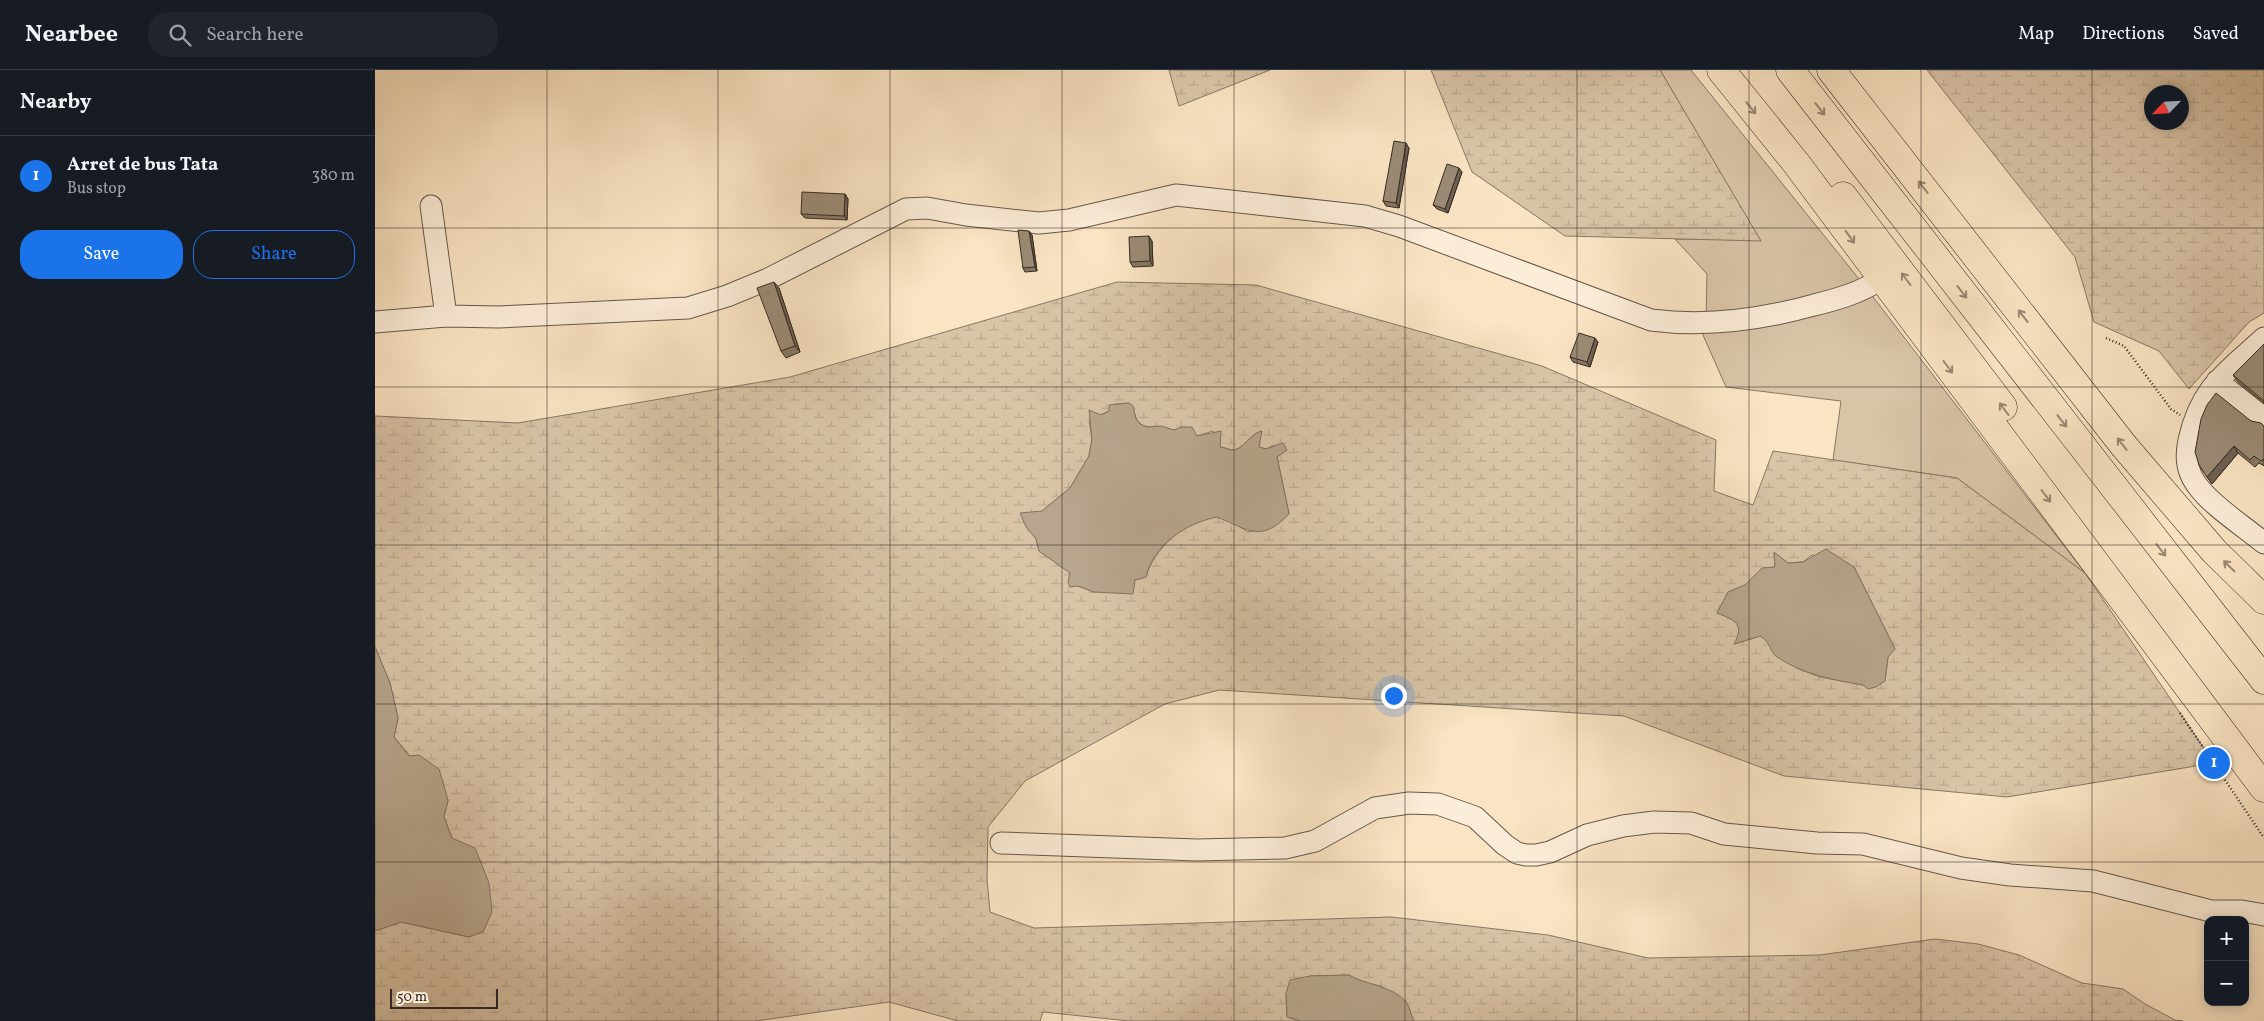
<!DOCTYPE html>
<html lang="en">
<head>
<meta charset="utf-8">
<style>
  body { margin:0; font-family:Vollkorn,serif; background:#20242c; color:#f1f3f6 }
  .controls { position:absolute; right:15px; bottom:15px; display:grid; overflow:hidden; border-radius:10px; box-shadow:0 2px 12px #0003 }
  .controls button { width:45px; height:45px; display:grid; place-items:center; padding:0; border:0; border-bottom:1px solid #363941; background:#171b24; color:#f1f3f6; font:25px sans-serif }
  .compass { position:absolute; left:1769px; top:15px; width:45px; height:45px; border-radius:50%; background:#171b24; box-shadow:0 2px 12px #0003; rotate:245deg }
  .scale { position:absolute; left:15px; bottom:12px; width:108px; box-sizing:border-box; padding-left:5px; border:2px solid #352a23; border-top:0; font-size:14px; line-height:18px; white-space:nowrap; color:#352a23; -webkit-text-stroke:4px #fcedd8; paint-order:stroke }
  .you { position:absolute; left:1018px; top:625px; width:18px; height:18px; margin:-12px; border:4px solid #fff; border-radius:50%; background:#1a73e8; box-shadow:0 0 0 8px #1a73e833 }
  .badge { display:grid; place-items:center; width:32px; height:32px; border-radius:50%; background:#1a73e8; color:#fff; font-size:16px; font-weight:700 }
  .pin { position:absolute; translate:-50% -50%; border:2px solid #fff; box-shadow:0 1px 5px #0006 }
  .list { margin:0; padding:0; list-style:none }
  h2 { display:flex; justify-content:space-between; align-items:center; height:65px; margin:0; padding:0 20px; font-size:21px }
  h2 small { font-size:16px; font-weight:400; color:#9ea1a6 }
  .list li { display:grid; grid-template-columns:32px 1fr auto; gap:15px; align-items:center; box-sizing:border-box; height:80px; padding:0 20px; border-top:1px solid #363941 }
  .list b { display:block; font-size:19px; white-space:nowrap }
  .list p { margin:0; font-size:16px; white-space:nowrap; color:#9ea1a6 }
  .list em { font-size:16px; font-style:normal; color:#9ea1a6 }
  .actions { display:flex; gap:10px; padding:15px 20px }
  .actions a { flex:1; padding:11px 0; border:1px solid #1a73e8; border-radius:20px; text-align:center; font-size:18px; color:#1a73e8 }
  .actions .main { background:#1a73e8; color:#fff }
  .icon { flex:none; width:28px; height:28px; fill:none; stroke:currentColor; stroke-width:2; stroke-linecap:round; stroke-linejoin:round }
  .map { position:relative; flex:none; width:1889px; height:951px; overflow:hidden }
  header { display:flex; align-items:center; gap:30px; box-sizing:border-box; height:70px; padding:0 25px; background:#171b24; border-bottom:1px solid #363941 }
  header strong { font-size:24px }
  nav { display:flex; gap:28px; margin-inline-start:auto; font-size:18px }
  .search { width:350px; height:45px; background:#20242c; display:flex; align-items:center; gap:12px; box-sizing:border-box; padding:0 18px; border-radius:20px; color:#9ea1a6; font-size:19px }
  main { display:flex }
  aside { flex:1; background:#171b24 }
  .map>svg:first-child { display:block }
  .green { fill:#d9c4a8; stroke:#877766 }
  .wetland { fill:url(#wetland-marsh); stroke:#877766; fill-rule:evenodd }
  .water { fill:#b7a58d; stroke:#837463 }
  .lines { fill:none; stroke-linecap:round; stroke-linejoin:round }
  .minor-casing { stroke:#66584b; stroke-width:23 }
  .highway-casing { stroke:#352a23; stroke-width:29 }
  .path { stroke:#352a23; stroke-width:2.5; stroke-dasharray:1 2.5; stroke-linecap:butt }
  .minor { stroke:#fcedd8; stroke-width:21 }
  .highway { stroke:#fae4c3; stroke-width:28 }
  .wall { fill:#857865; stroke:#352a23 }
  .shaded-wall { fill:#6c6153; stroke:#352a23 }
  .building { fill:#9b8b76; stroke:#352a23 }
  .oneway { stroke:#988773 }
  .grid { fill:none; stroke:#352a23; stroke-width:1; stroke-opacity:0.55 }
</style>
</head>
<body>
<header>
<strong>Nearbee</strong>
<div class="search"><svg class="icon" aria-label="search" viewBox="0 0 24 24"><circle cx="10" cy="10" r="6"/><path d="M15 15l6 6"/></svg>Search here</div>
<nav><a>Map</a><a>Directions</a><a>Saved</a></nav>
</header>
<main>
<aside>
<h2>Nearby<small></small></h2>
<ul class="list">
<li><span class="badge">1</span><div><b>Arret de bus Tata</b><p>Bus stop</p></div><em>380 m</em></li>
</ul>
<div class="actions"><a class="main">Save</a><a>Share</a></div>
</aside>
<div class="map">
<svg width="1889" height="951" viewBox="0 0 1889 951">
  <defs>
    <pattern id="wetland-marsh" width="20" height="14" patternUnits="userSpaceOnUse" patternTransform="scale(1.25)"><rect width="20" height="14" fill="#d9c4a8"/><path d="M1 5h8M5 5V1M11 12h8M15 12V8" fill="none" stroke="#bba990"/></pattern>
  </defs>
  <rect width="100%" height="100%" fill="#fae4c3"/>
  <filter id="stains"><feTurbulence type="fractalNoise" baseFrequency=".004" numOctaves="4"/><feColorMatrix values="0 0 0 0 .2 0 0 0 0 .09 0 0 0 0 .02 0 0 0 .5 -.17"/></filter>
  <radialGradient id="worn" r=".72"><stop offset=".6" stop-color="#630" stop-opacity="0"/><stop offset="1" stop-color="#630" stop-opacity=".3"/></radialGradient>
  <path class="green" d="M1285,0h31l176,219 218,284 -128,-95 -124,-18 8,-59 -115,-14 -23,-52 3,-12 1,-49 -32,-35 85,1z"/>
  <path class="wetland" d="M794,0h101l-91,36z
    M1056,0h229l101,171 -196,-5 -93,-64z
    M1552,0h337v243l-15,9 -60,67 -30,-38 -65,-29 -19,-65zM1806,22v30h-30v-30z
    M742,212l139,3 286,81 174,74 -2,51 39,14 20,-54 184,27 128,95 129,190 -207,34 -223,-21 -160,-60 -405,-26 -54,14 -140,77 -37,46 -1,52 3,33 44,16 357,-11 157,18 100,23 172,-3 115,-16 43,5 41,11 63,28 41,6 22,15 30,16 8,1h-769l-9,-20 -25,-15 -21,-5 -10,-6 -39,1 -24,17 1,24 13,4h-171l-86,-9 -3,9h-82l-69,-19 -133,19h-381v-90l26,-9 68,15 -17,-99 -8,-21 4,-17 -54,-63 4,-19 -8,-35 -15,-36v-231l143,7 272,-46zM754,333c5,7 5,13 9,18 6,9 15,4 23,6 5,0 9,2 13,3l8,-3 15,9 16,-5 6,16c5,0 9,2 12,3 12,1 17,-15 30,-19l-2,16 7,2 8,-4 13,5 -10,7 12,56 -7,8 -34,11c-8,-5 -21,-14 -32,-15 -28,-2 -64,35 -70,60l-52,15 -16,-6 -7,-13 -32,-22 -3,-12 6,-28 28,-23 19,-32 3,-17 -3,-19 20,-9 6,-7zM1399,483l14,10 15,-1 9,-7 42,12 41,82 -7,8 -3,24 -22,4 -43,-8 -21,-8 -23,-13 -8,-15 -8,-5 -25,8c9,-21 1,-24 -18,-31l11,-21 17,-7 17,-17 13,-1z"/>
  <path class="water" d="M754,333l4,3 3,13 4,5 7,3 14,-1 13,4 8,-3h10l5,9 24,-5 -1,16c4,0 8,3 12,3 11,1 17,-16 30,-19l-3,16 7,2 17,-6 4,7 -10,7 12,57c-29,30 -41,15 -72,3 -31,6 -64,28 -71,60l-11,3 -2,14 -39,-2 -16,-6 -8,1 -2,-5 2,-9 -31,-22 -3,-12 -10,-12 -6,-14 22,-2 28,-23 19,-32 3,-17 -3,-29 12,5 8,-4v-6z
    M1451,479l28,18 41,82 -7,8 -3,24 -9,6 -8,2 -5,-4c-30,-5 -61,-11 -86,-28 -8,-6 -6,-15 -17,-21l-26,8c11,-20 1,-24 -17,-31l11,-21 17,-7 17,-17 13,-1 -1,-15 14,11 15,-1z
    M0,577l15,36 8,35 -4,19 15,19 10,-1 20,14 9,31 -4,17 8,21 23,10 14,35 3,29 -9,20 -14,5 -68,-15 -26,9z
    M974,905c15,9 46,12 57,27 4,5 5,13 8,19h-113l-14,-4 -1,-24 4,-13 20,-4z"/>
  <g class="lines">
    <defs>
      <path id="minor" d="M56,136l15,110
        M0,252l71,-6 53,1 189,-9 39,-12 39,-16 140,-71 21,-1 39,7 73,8 30,-3 107,-25 189,21 34,10 252,94c55,7 109,0 163,-15 24,-6 46,-12 67,-26
        M1889,268c-38,35 -63,49 -75,102 -4,19 -2,34 11,49 14,18 46,39 64,54
        M1842,311l47,37
        M626,773l196,7 88,-2 30,-7 60,-33 34,-5 29,1 37,13 30,28 12,8 9,2h10l14,-3 37,-17 36,-9 31,-4 37,1 33,11 93,9 46,1 98,24 49,7 83,6 118,30h31l22,4"/>
      <path id="highway" d="M1346,0l75,93 468,625
        M1415,0l474,610
        M1456,0l293,376 90,105 50,49
        M1468,126l160,211"/>
    </defs>
    <use href="#minor" class="minor-casing"/>
    <use href="#highway" class="highway-casing"/>
    <path class="path" d="M1731,268l18,8 47,63 9,6
      M1805,643l84,125"/>
    <use href="#minor" class="minor"/>
    <use href="#highway" class="highway"/>
  </g>
  <path class="wall" d="M1034,78l-10,60 -13,-2 -3,-5z
    M1087,102l-14,41 -11,-4 -4,-4z
    M470,124l3,5 -1,21 -42,-2 -4,-4z
    M654,161l3,4 5,36 -12,1 -2,-4z
    M777,171l1,25 -20,1 -3,-5z
    M404,218l21,64 -14,6 -5,-7z
    M1223,272l-8,25 -17,-5 -3,-5z
    M1889,274v59l-26,-21 -5,-7z
    M1876,351l13,5v40l-5,-3 -4,4 -17,-14 -26,31 -13,-19z"/>
  <path class="shaded-wall" d="M1031,73l3,5 -10,60 -3,-5z
    M1084,98l3,4 -14,41 -3,-4z
    M470,124l3,5 -1,21 -3,-4z
    M654,161l3,4 5,36 -2,-4z
    M774,166l3,5 1,25 -3,-5z
    M399,212l5,6 21,64 -5,-6z
    M1220,268l3,4 -8,25 -3,-5z
    M1859,376l4,7 -26,31 -5,-7z"/>
  <path class="building" d="M1019,71l12,2 -10,60 -13,-2z
    M1072,94l12,4 -14,41 -12,-4z
    M427,122l43,2 -1,22 -43,-2z
    M643,160l11,1 6,36 -12,1z
    M774,166l1,25 -20,1 -1,-25z
    M399,212l21,64 -14,5 -24,-63z
    M1204,263l16,5 -8,24 -17,-5z
    M1889,274v57l-31,-26z
    M1841,323l35,28 10,2 3,3v35l-1,-2 -2,2 -7,-5 -4,4 -16,-14 -27,31 -8,-12 -4,-13 6,-33 6,-14z"/>
  <defs><path id="oneway-shaft" d="M-6 0H5M1.5-3L5.5 0L1.5 3" fill="none" stroke-width="1.6" stroke-linecap="round" stroke-linejoin="round" transform="scale(1.25)"/></defs>
  <g class="oneway">
    <use href="#oneway-shaft" transform="translate(1376 38) rotate(51)"/>
    <use href="#oneway-shaft" transform="translate(1445 39) rotate(52)"/>
    <use href="#oneway-shaft" transform="translate(1548 117) rotate(-128)"/>
    <use href="#oneway-shaft" transform="translate(1475 167) rotate(54)"/>
    <use href="#oneway-shaft" transform="translate(1531 209) rotate(-127)"/>
    <use href="#oneway-shaft" transform="translate(1587 222) rotate(52)"/>
    <use href="#oneway-shaft" transform="translate(1648 246) rotate(-128)"/>
    <use href="#oneway-shaft" transform="translate(1573 297) rotate(53)"/>
    <use href="#oneway-shaft" transform="translate(1629 339) rotate(-127)"/>
    <use href="#oneway-shaft" transform="translate(1687 351) rotate(52)"/>
    <use href="#oneway-shaft" transform="translate(1747 374) rotate(-128)"/>
    <use href="#oneway-shaft" transform="translate(1671 426) rotate(53)"/>
    <use href="#oneway-shaft" transform="translate(1786 480) rotate(52)"/>
    <use href="#oneway-shaft" transform="translate(1854 496) rotate(-136)"/>
  </g>
  <path class="grid" d="M172,0v951M343,0v951M515,0v951M687,0v951M859,0v951M1030,0v951M1202,0v951M1374,0v951M1546,0v951M1717,0v951M0,158h1889M0,317h1889M0,475h1889M0,634h1889M0,792h1889"/>
  <rect width="100%" height="100%" filter="url(#stains)"/>
  <rect width="100%" height="100%" fill="url(#worn)"/>
</svg>
<div class="controls">
<button>+</button>
<button>−</button>
</div>
<svg class="compass" viewBox="-18 -18 36 36"><path d="M0-13l5 13h-10z" fill="#e53935"/><path d="M0 13l5-13h-10z" fill="#9ea1a6"/></svg>
<div class="scale">50 m</div>
<div class="you"></div>
<div class="pin badge" style="left:1839px;top:693px">1</div>
</div>
</main>
</body>
</html>
